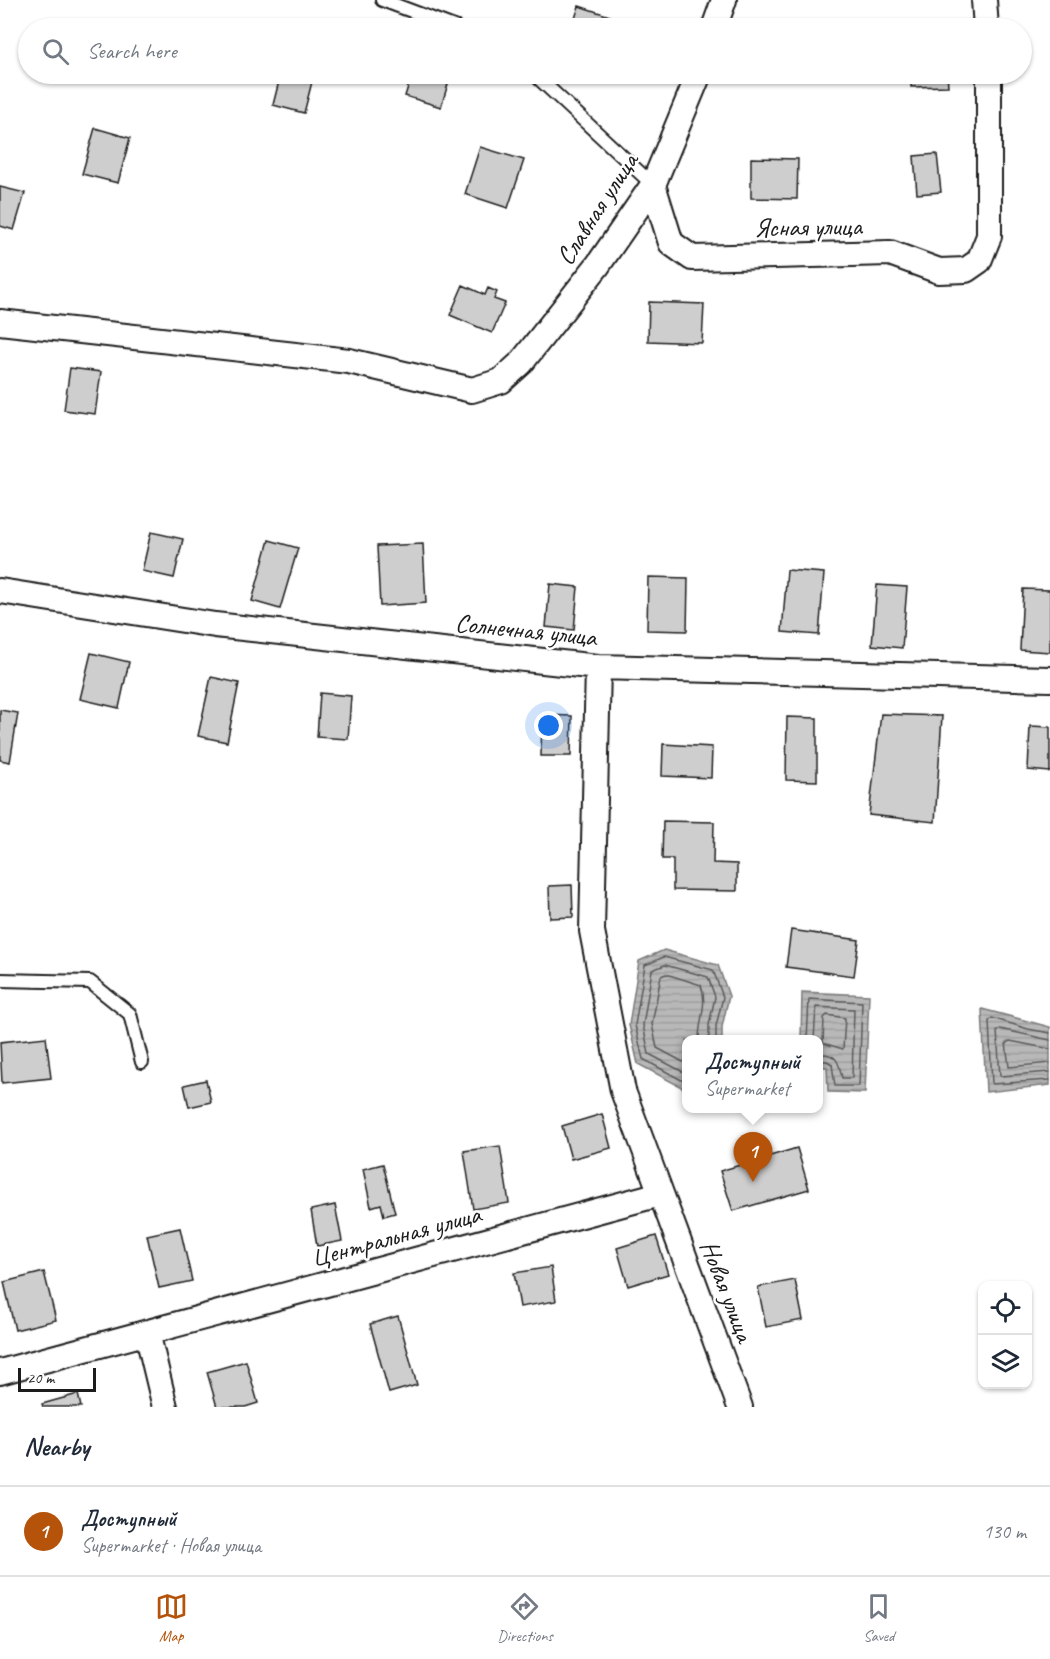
<!DOCTYPE html>
<html lang="en">
<head>
<meta charset="utf-8">
<style>
  body { margin:0; font-family:Caveat,sans-serif; background:#f2f2f3; color:#1f2937 }
  .controls { position:absolute; right:18px; bottom:18px; display:grid; overflow:hidden; border-radius:12px; box-shadow:0 2px 4px #0004 }
  .controls button { width:54px; height:54px; display:grid; place-items:center; padding:0; border:0; border-bottom:2px solid #e0e1e3; background:#fff; color:#1f2937; font:30px sans-serif }
  .scale { position:absolute; left:18px; bottom:15px; width:78px; box-sizing:border-box; padding-left:6px; border:3px solid #1c1c1c; border-top:0; font-size:16px; line-height:21px; white-space:nowrap; color:#1c1c1c; -webkit-text-stroke:4px #fff; paint-order:stroke }
  .you { position:absolute; left:549px; top:726px; width:21px; height:21px; margin:-15px; border:4px solid #fff; border-radius:50%; background:#1a73e8; box-shadow:0 0 0 9px #1a73e833 }
  .badge { display:grid; place-items:center; width:39px; height:39px; border-radius:50%; background:#b45309; color:#fff; font-size:20px; font-weight:700 }
  .pin { position:absolute; translate:-50% -50px; filter:drop-shadow(0 2px 3px #0008) }
  .pin::after { content:''; position:absolute; top:32px; width:21px; height:18px; background:inherit; clip-path:polygon(0 0,100% 0,50% 100%) }
  .popup { position:absolute; left:682px; top:1035px; width:141px; height:78px; box-sizing:border-box; display:grid; place-content:center; border-radius:12px; background:#fff; filter:drop-shadow(0 2px 4px #0005); font-size:20px; white-space:nowrap; color:#747a83 }
  .popup b { font-size:22px; color:#1f2937 }
  .popup::after { content:''; position:absolute; left:50%; top:100%; margin-left:-12px; border:12px solid transparent; border-top-color:#fff }
  .list { margin:0; padding:0; list-style:none }
  h2 { display:flex; justify-content:space-between; align-items:center; height:78px; margin:0; padding:0 24px; font-size:26px }
  h2 small { font-size:20px; font-weight:400; color:#747a83 }
  .list li { display:grid; grid-template-columns:39px 1fr auto; gap:18px; align-items:center; box-sizing:border-box; height:90px; padding:0 24px; border-top:2px solid #e0e1e3 }
  .list b { display:block; font-size:22px; white-space:nowrap }
  .list p { margin:0; font-size:20px; white-space:nowrap; color:#747a83 }
  .list em { font-size:20px; font-style:normal; color:#747a83 }
  .icon { flex:none; width:33px; height:33px; fill:none; stroke:currentColor; stroke-width:2; stroke-linecap:round; stroke-linejoin:round }
  .map { position:relative; flex:none; width:1050px; height:1407px; overflow:hidden }
  .search { position:absolute; background:#fff; box-shadow:0 2px 4px #0004; left:18px; right:18px; top:18px; height:66px; display:flex; align-items:center; gap:15px; box-sizing:border-box; padding:0 21px; border-radius:33px; color:#747a83; font-size:22px }
  .sheet { height:168px; background:#fff }
  nav { display:flex; justify-content:space-around; align-items:center; box-sizing:border-box; height:84px; border-top:2px solid #e0e1e3; background:#fff; font-size:16px; color:#747a83 }
  nav a { display:grid; justify-items:center; gap:3px }
  nav .on { color:#b45309 }
  .map>svg:first-child { display:block }
  .water { fill:url(#water-rules); stroke:#7a7a7a; stroke-width:1.5 }
  .lines { fill:none; stroke-linecap:round; stroke-linejoin:round }
  .shore { stroke:#5a5a5a; stroke-width:1.5 }
  .building { fill:#cecece; stroke:#1c1c1c; stroke-width:1.5 }
  .lane-casing { stroke:#1c1c1c; stroke-width:16 }
  .street-casing { stroke:#1c1c1c; stroke-width:28 }
  .lane { stroke:#fff; stroke-width:12 }
  .street { stroke:#fff; stroke-width:24 }
  .labels { text-anchor:middle; dominant-baseline:central; stroke-width:5; stroke-linejoin:round; paint-order:stroke }
  .street-label { font-size:26px; fill:#1c1c1c; stroke:#fff }
</style>
</head>
<body>
<div class="map">
<svg width="1050" height="1407" viewBox="0 0 1050 1407">
  <defs>
    <pattern id="water-rules" width="6" height="5" patternUnits="userSpaceOnUse" patternTransform="scale(1.5)"><rect width="6" height="5" fill="#b8b8b8"/><path d="M0 2.5h6" fill="none" stroke="#9e9e9e"/></pattern>
  </defs>
  <rect width="100%" height="100%" fill="#fff"/>
  <filter id="ink" filterUnits="userSpaceOnUse"><feTurbulence type="fractalNoise" baseFrequency=".0167" numOctaves="2"/><feDisplacementMap in="SourceGraphic" scale="12" xChannelSelector="R" yChannelSelector="G"/><feConvolveMatrix kernelMatrix="1 2 1 2 8 2 1 2 1" color-interpolation-filters="sRGB"/></filter>
  <g filter="url(#ink)">
    <path class="water" d="M664,950l54,15 11,31 -7,31v12l-35,1v50l-49,-26 -9,-39 10,-64z
      M802,992l67,3 -4,98 -37,-1 -1,-25h-8v-27l-18,-1z
      M982,1009l68,18v58l-64,7z"/>
    <g class="lines">
      <path class="shore" d="M827,1015l18,3 -2,31 -20,-6 1,-25z
        M1050,1033l-22,-4 -36,-11 -3,3 3,63 58,-4
        M807,1040l2,-41 53,3 -3,84h-24l-3,-22 -5,-3h-8
        M814,1040l2,-33 38,2 -2,69h-10c-3,-16 -5,-25 -23,-24
        M1050,1040l-50,-11 -3,2 3,45 50,-4
        M1050,1049l-40,-8 -4,2 3,24 41,-4
        M687,1064l-30,-16 -5,-24 9,-48 5,-2 35,11c7,20 -2,33 -2,55
        M687,1074l-38,-20 -6,-29 9,-55 13,-5 43,12 7,20 -6,28v15
        M687,1083l-44,-24 -8,-34 10,-60 19,-8 49,13 10,27 -7,29v14"/>
    </g>
    <path class="building" d="M579,6l46,15 -2,7h-51z
      M273,74h41l-10,39 -31,-8 6,-24 -8,-2z
      M412,74h39l-10,33 -36,-11z
      M911,74h36l1,12 -37,1z
      M95,128l35,10 -12,45 -36,-9z
      M480,147l44,13 -16,48 -43,-14z
      M937,154l4,38 -24,2 -3,-38z
      M751,158l47,1 -1,40 -46,-1z
      M0,187l25,6 -11,37 -14,-4z
      M463,285l22,10 3,-7 9,4 -3,7 11,4 -13,30 -42,-18z
      M649,302l55,2 -2,39 -54,-2z
      M70,368l31,4 -6,42 -31,-4z
      M151,532l32,7 -9,39 -32,-7z
      M269,540l29,8 -18,61 -28,-8z
      M423,544l3,59 -46,3 -3,-60z
      M787,570l37,3 -5,62 -37,-3z
      M648,577l40,1 -1,53 -40,-1z
      M550,584l28,3 -4,43 -28,-3z
      M877,585l30,2 -5,61 -30,-3z
      M1023,589l27,1v62l-30,-2z
      M91,653l38,9 -10,46 -39,-9z
      M211,677l28,6 -12,59 -29,-6z
      M320,693l31,3 -3,43 -31,-2z
      M0,710l18,3 -8,49 -10,-2z
      M881,714l61,2 -7,106 -66,-7z
      M542,715l30,1 -1,40h-30z
      M787,717l30,1v63l-31,-1z
      M1030,726l20,1v45l-22,-2z
      M663,744l49,3 -1,31 -49,-2z
      M663,821l51,1 -1,41 24,1v27l-64,-1v-31h-11z
      M572,885l1,32 -23,1 -1,-32z
      M791,930l68,10 -5,36 -68,-9z
      M46,1037l5,41 -49,5 -2,-41z
      M206,1080l5,22 -22,5 -5,-22z
      M602,1114l9,34 -40,11 -9,-33z
      M500,1146l9,57 -36,6 -9,-58z
      M797,1148l12,41 -76,22 -13,-40z
      M383,1164l12,49 -11,3 -3,-12 -10,3 -8,-38z
      M335,1205l7,36 -25,5 -6,-36z
      M180,1228l12,53 -33,7 -12,-53z
      M656,1236l12,38 -40,12 -11,-38z
      M551,1267l5,34 -36,6 -6,-34z
      M44,1272l12,48 -41,10 -11,-48z
      M795,1280l8,40 -37,7 -8,-40z
      M398,1316l19,69 -28,8 -19,-69z
      M246,1361l12,42 -13,4h-28l-10,-35z
      M78,1394l3,13h-38l-1,-3z"/>
    <g class="lines">
      <defs>
        <path id="lane" d="M382,0l75,28
          M534,74l119,111
          M0,980l90,2 40,32 12,48"/>
        <path id="street" d="M984,0l2,28
          M714,28l10,-28
          M653,185l18,58 21,15 198,-5 49,18 27,-1 13,-9 10,-25v-162
          M0,322l349,39 123,29 29,-9 20,-18 77,-98 55,-80 46,-111
          M0,591l215,34 383,42 452,12
          M598,667l-6,264 31,160 117,316
          M147,1332l18,75
          M0,1372l660,-178"/>
      </defs>
      <use href="#lane" class="lane-casing"/>
      <use href="#street" class="street-casing"/>
      <use href="#lane" class="lane"/>
      <use href="#street" class="street"/>
    </g>
  </g>
  <g class="labels">
    <g class="street-label">
      <text transform="translate(597 209) rotate(-57)">Славная улица</text>
      <text transform="translate(808 227) rotate(-1)">Ясная улица</text>
      <text transform="translate(526 630) rotate(6)">Солнечная улица</text>
      <text transform="translate(396 1236) rotate(-15)">Центральная улица</text>
      <text transform="translate(727 1291) rotate(69)">Новая улица</text>
    </g>
  </g>
</svg>
<div class="controls">
<button><svg class="icon" aria-label="locate" viewBox="0 0 24 24"><circle cx="12" cy="12" r="6"/><path d="M12 2v4M12 18v4M2 12h4M18 12h4"/></svg></button>
<button><svg class="icon" aria-label="layers" viewBox="0 0 24 24"><path d="M12 4l9 5-9 5-9-5zM3 14l9 5 9-5"/></svg></button>
</div>
<div class="scale">20 m</div>
<div class="you"></div>
<div class="pin badge" style="left:753px;top:1182px">1</div>
<div class="popup"><b>Доступный</b>Supermarket</div>
<div class="search"><svg class="icon" aria-label="search" viewBox="0 0 24 24"><circle cx="10" cy="10" r="6"/><path d="M15 15l6 6"/></svg>Search here</div>
</div>
<section class="sheet">
<h2>Nearby<small></small></h2>
<ul class="list">
<li><span class="badge">1</span><div><b>Доступный</b><p>Supermarket · Новая улица</p></div><em>130 m</em></li>
</ul>
</section>
<nav>
<a class="on"><svg class="icon" aria-label="map" viewBox="0 0 24 24"><path d="M3 6l6-2 6 2 6-2v14l-6 2-6-2-6 2zM9 4v14M15 6v14"/></svg>Map</a>
<a><svg class="icon" aria-label="directions" viewBox="0 0 24 24"><path d="M12 3l9 9-9 9-9-9zM9 14v-3h6M13 9l2 2-2 2"/></svg>Directions</a>
<a><svg class="icon" aria-label="saved" viewBox="0 0 24 24"><path d="M7 4h10v16l-5-4-5 4z"/></svg>Saved</a>
</nav>
</body>
</html>
